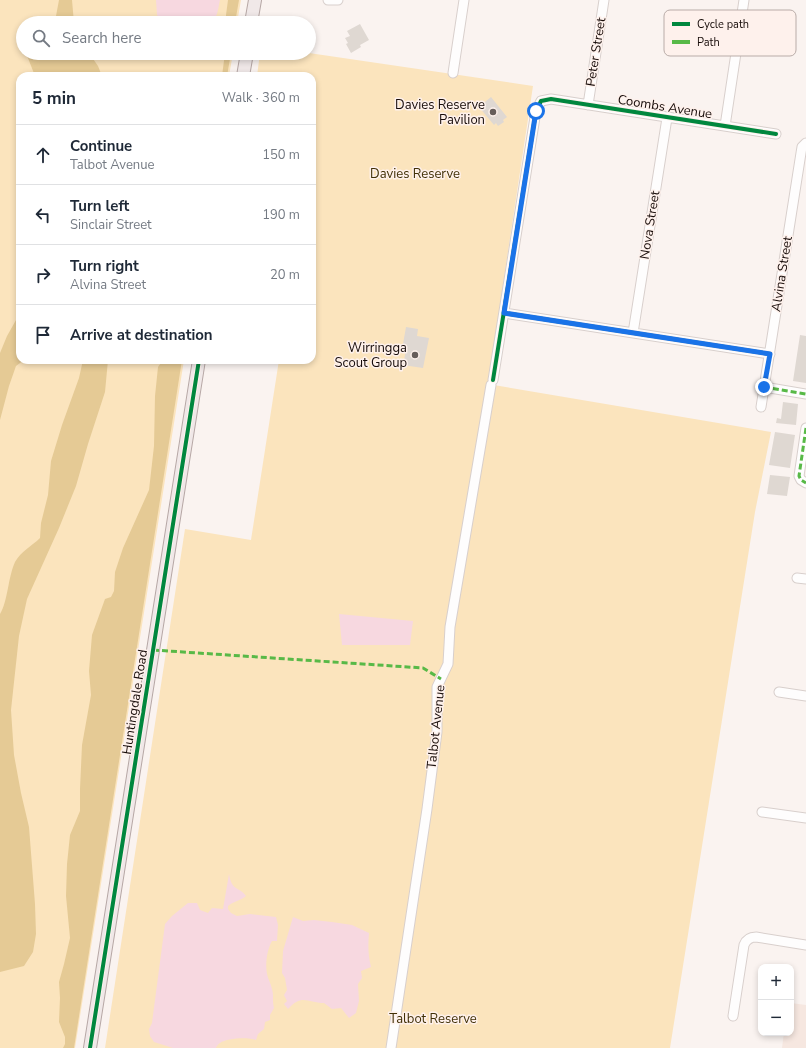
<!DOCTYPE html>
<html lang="en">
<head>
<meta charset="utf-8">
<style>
  body { margin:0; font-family:"Nunito Sans",sans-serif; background:#f6f6f7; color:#1f2937 }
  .controls { position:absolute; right:12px; bottom:12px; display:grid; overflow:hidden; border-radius:8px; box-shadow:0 2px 6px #0003 }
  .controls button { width:36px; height:36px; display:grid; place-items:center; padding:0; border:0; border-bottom:1px solid #e0e1e3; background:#fff; color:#1f2937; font:20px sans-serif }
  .stop { position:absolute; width:12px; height:12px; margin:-9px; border:3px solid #1a73e8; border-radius:50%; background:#fff }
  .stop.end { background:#1a73e8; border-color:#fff; box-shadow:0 1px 4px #0008 }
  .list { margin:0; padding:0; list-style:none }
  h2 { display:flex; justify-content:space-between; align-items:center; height:52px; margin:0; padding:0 16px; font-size:17px }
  h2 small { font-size:13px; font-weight:400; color:#747a83 }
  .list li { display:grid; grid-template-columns:26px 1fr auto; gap:12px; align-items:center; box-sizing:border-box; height:60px; padding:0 16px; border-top:1px solid #e0e1e3 }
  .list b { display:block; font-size:15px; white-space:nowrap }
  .list p { margin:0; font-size:13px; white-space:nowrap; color:#747a83 }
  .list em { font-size:13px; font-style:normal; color:#747a83 }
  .icon { flex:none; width:22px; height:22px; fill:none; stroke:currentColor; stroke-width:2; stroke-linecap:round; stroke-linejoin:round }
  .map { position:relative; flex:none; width:806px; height:1048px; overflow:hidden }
  .search { position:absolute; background:#fff; box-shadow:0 2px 6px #0003; left:16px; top:16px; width:300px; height:44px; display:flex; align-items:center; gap:10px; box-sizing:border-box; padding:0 14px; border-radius:22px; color:#747a83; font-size:15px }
  .panel { position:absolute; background:#fff; box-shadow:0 2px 6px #0003; left:16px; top:72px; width:300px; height:292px; border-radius:12px }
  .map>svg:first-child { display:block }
  .built { fill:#f6e7e0 }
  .green { fill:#fbe4bd }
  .forest { fill:#e5ca95 }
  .water { fill:#f7d8e0 }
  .building { fill:#dfd8d2 }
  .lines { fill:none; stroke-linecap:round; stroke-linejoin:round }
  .minor-casing { stroke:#d8cfcc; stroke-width:11 }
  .major-casing { stroke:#b6a7a5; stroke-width:14 }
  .minor { stroke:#fefdfd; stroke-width:9 }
  .major { stroke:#f0e8e8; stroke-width:12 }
  .quiet { stroke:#58b947; stroke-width:3; stroke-dasharray:6 3; stroke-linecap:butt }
  .cycleway-casing { stroke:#fef1ec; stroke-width:6 }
  .cycleway { stroke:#00873e; stroke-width:4 }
  .route { stroke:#1a73e8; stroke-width:5 }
  .poi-dot { fill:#665d5a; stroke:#fef1ec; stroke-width:1.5 }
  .labels { text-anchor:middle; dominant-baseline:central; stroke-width:3; stroke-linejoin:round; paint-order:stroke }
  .street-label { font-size:13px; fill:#170c09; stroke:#fef1ec }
  .poi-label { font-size:13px; fill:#170c09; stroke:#fef1ec; text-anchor:end }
  .park-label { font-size:13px; fill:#413006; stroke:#fef1ec }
  .key { fill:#fef1ec; stroke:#b9aca8; stroke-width:1 }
  .key-label { font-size:11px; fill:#170c09 }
</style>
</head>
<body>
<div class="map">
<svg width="806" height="1048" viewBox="0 0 806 1048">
  <rect width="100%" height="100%" fill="#faf3f0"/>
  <path class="built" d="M791,1003l15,2v43h-24l2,-15h7z"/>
  <path class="green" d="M0,0h241l-4,23h-214v30h210l-4,23h-209v284h164l-109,688h-75z
    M260,53h49l224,33 -45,298 283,48 -16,80 -85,536h-565l80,-519 66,11 28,-180h33v-284h-55z"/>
  <path class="forest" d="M59,0h13l2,23h-22l4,-7z
    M228,0h11l-4,23h-9v-8z
    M26,53h63l9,13 4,10h-67z
    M225,53h6l-4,23h-5z
    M20,313v47h4l-8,6 -7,20 -9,34v-67l7,-17z
    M83,360h25l-3,32 -17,52 -12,42 -17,42 -32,71 -8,37 -8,74 3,45 7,38 8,34 6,77 1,30 -3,18 -9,14 -24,6v-358c8,-13 8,-37 15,-52 6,-11 17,-16 25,-24l1,-15 7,-28 3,-34 11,-36 17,-47z
    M163,360h19l-108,688h-11l2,-4v-7l-6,-15 1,-24 -1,-16 5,-18 6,-26 -4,-42 1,-32 3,-29 10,-24v-22l2,-44 9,-50 -2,-24 3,-36 13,-36 6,-2 3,-6 1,-19 8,-24 26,-58 5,-44 1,-50 3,-29z"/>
  <path class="water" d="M156,0h64c-2,8 -2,21 -12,23h-45l-6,-8z
    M339,614l74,7 -3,24h-68z
    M229,874c1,5 2,11 7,14 6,4 5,2 10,8 -6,5 -12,5 -18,10v3l3,4 6,3 13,-2 26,3 2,8 -1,16h-5c-5,9 -7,23 -5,33 1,5 4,10 5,15 2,7 0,11 2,19l-4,7v5l-5,2 -1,7 -6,5 -2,6c-8,-3 -29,-2 -36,3 -1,0 -4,4 -4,5h-43l-19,-6 -4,-6 -1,-7 3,-6 1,-8 12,-91 7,-8 16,-13h9l3,7 8,3 4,-5 11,1z
    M293,917l10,4 11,-1 18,2 20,3 17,8c-1,12 -1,22 2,34l-10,4 1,7 -4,6 1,17 -3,12 -7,5 -8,-10 -9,1 -8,-6c-16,0 -22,-10 -36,6l-4,-5 3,-3 -3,-6 3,-5 -2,-12 -3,-5 1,-22z"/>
  <path class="building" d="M360,24l9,16 -9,5 1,2 -10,6 -5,-9 2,-1 -3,-5 5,-2 -3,-5z
    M491,97l16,20 -4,3 1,2 -6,4 -2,-3 -2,2 -15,-18z
    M406,327l12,2 -1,7 12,2 -6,30 -20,-3 4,-20 -4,-1z
    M800,335l6,1v47l-13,-2z
    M783,402l15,2 -2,21 -20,-2 1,-5 4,1z
    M775,432l20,3 -5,33 -21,-3z
    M770,475l20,2 -3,19 -20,-2z"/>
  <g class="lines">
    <defs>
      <path id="minor" d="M328,0h10
        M453,73l11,-73
        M588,105l16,-105
        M725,126l19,-126
        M504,313l266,41
        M633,333l34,-215
        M493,380l43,-269 5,-10 10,-2 225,35
        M764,387l42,7
        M761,407l40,-254 1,-6 4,-4
        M806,428l-7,48 2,4 5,3
        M797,578l9,1
        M779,692l27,4
        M762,812l44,6
        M733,1016l11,-71c2,-5 6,-8 12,-8l50,8
        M391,1048l36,-239 10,-77v-45l11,-23 2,-37 41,-242"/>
      <path id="major" d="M251,23l4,-23
        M243,76l4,-23
        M90,1048l109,-688"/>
    </defs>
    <use href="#minor" class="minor-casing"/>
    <use href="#major" class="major-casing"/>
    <use href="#minor" class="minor"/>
    <use href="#major" class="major"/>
    <path class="quiet" d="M764,387l42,7
      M806,428l-7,48 2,4 5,3
      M153,650l270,18 18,11"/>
    <defs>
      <path id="cycleway" d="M504,313l266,41
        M493,380l43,-269 5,-10 10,-2 225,35
        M90,1048l109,-688"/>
    </defs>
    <use href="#cycleway" class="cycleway-casing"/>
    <use href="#cycleway" class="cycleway"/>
  </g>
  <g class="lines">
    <path class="route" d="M536,111l-32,202 266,41 -6,33"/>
  </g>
  <g class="poi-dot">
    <circle cx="493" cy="112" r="4"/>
    <circle cx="415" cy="355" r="4"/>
  </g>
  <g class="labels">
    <g class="street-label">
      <text transform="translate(596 52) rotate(-81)">Peter Street</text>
      <text transform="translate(665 107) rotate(9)">Coombs Avenue</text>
      <text transform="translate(650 225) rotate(-81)">Nova Street</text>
      <text transform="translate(782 274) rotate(-81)">Alvina Street</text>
      <text transform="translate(135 702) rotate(-81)">Huntingdale Road</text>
      <text transform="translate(436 727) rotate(-84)">Talbot Avenue</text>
    </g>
    <g class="poi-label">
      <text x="485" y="105">Davies Reserve<tspan x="485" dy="15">Pavilion</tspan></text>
      <text x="407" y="348">Wirringga<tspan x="407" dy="15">Scout Group</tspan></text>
    </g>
    <g class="park-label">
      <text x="415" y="174">Davies Reserve</text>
      <text x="433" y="1019">Talbot Reserve</text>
    </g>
  </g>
  <rect x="664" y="10" width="132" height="46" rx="6" class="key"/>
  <rect x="672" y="22" width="18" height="4" fill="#00873e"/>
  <rect x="672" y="40" width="18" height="4" fill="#58b947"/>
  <g class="key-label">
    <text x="697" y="28">Cycle path</text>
    <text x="697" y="46">Path</text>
  </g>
</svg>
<div class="controls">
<button>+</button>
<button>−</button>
</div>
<div class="stop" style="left:536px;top:111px"></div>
<div class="stop end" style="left:764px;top:387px"></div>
<div class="search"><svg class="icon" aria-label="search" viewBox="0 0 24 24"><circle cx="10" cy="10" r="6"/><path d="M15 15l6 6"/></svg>Search here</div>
<section class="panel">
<h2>5 min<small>Walk · 360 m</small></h2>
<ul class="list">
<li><svg class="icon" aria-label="ahead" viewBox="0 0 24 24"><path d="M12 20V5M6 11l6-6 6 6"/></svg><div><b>Continue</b><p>Talbot Avenue</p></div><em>150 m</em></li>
<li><svg class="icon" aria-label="left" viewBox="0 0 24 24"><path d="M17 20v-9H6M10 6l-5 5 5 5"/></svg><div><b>Turn left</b><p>Sinclair Street</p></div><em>190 m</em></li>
<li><svg class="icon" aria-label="right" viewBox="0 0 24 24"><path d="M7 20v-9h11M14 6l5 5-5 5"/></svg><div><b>Turn right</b><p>Alvina Street</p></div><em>20 m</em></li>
<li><svg class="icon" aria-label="arrive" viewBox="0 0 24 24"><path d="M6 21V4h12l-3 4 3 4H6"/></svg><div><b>Arrive at destination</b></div></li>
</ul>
</section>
</div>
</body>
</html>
